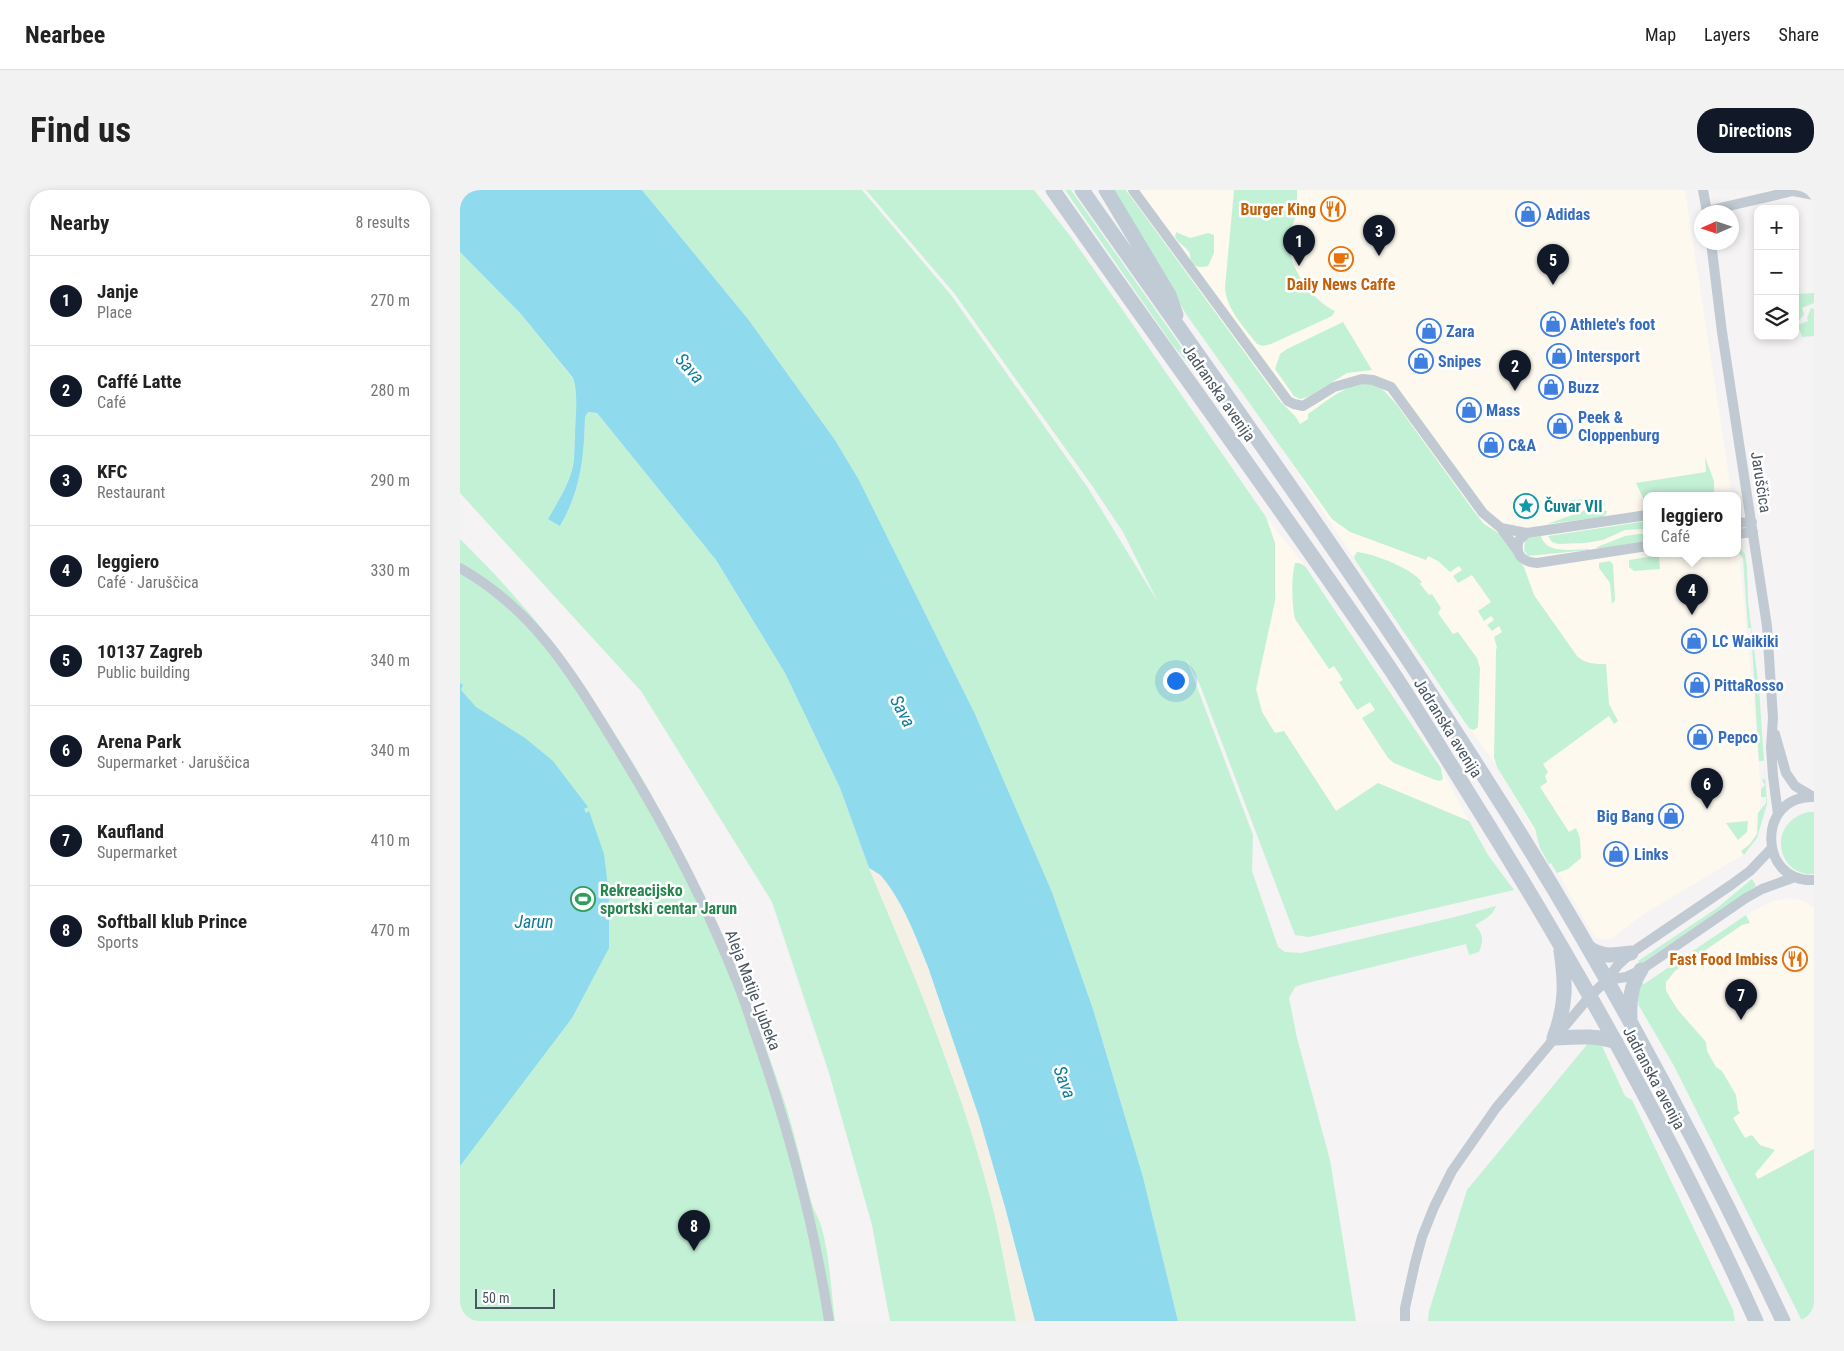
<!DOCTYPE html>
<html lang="en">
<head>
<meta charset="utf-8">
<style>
  body { margin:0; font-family:"Roboto Condensed",sans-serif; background:#f2f2f2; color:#222 }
  .controls { position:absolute; right:15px; top:15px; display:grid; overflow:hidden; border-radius:10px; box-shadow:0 2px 8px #0003 }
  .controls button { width:45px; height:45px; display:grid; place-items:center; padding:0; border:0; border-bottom:1px solid #e0e0e0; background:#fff; color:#222; font:25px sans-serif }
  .compass { position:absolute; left:1234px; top:15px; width:45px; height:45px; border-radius:50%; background:#fff; box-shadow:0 2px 8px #0003; rotate:267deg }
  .scale { position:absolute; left:15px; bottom:12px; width:80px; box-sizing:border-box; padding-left:5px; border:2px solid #4a5661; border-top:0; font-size:14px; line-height:18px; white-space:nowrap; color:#4a5661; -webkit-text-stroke:4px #fff; paint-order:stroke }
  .you { position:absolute; left:715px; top:490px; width:18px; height:18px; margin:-12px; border:4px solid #fff; border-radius:50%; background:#1a73e8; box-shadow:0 0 0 8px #1a73e833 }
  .badge { display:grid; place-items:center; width:32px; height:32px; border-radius:50%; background:#111827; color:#fff; font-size:16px; font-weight:700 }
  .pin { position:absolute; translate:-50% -41px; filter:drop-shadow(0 1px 2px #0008) }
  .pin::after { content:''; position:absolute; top:26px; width:18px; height:15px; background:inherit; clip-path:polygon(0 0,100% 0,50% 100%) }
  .popup { position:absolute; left:1183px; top:302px; width:98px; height:65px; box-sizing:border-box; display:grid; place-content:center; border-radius:10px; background:#fff; filter:drop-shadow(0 1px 4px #0005); font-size:16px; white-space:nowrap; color:#767676 }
  .popup b { font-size:19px; color:#222 }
  .popup::after { content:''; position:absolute; left:50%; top:100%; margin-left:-10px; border:10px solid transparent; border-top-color:#fff }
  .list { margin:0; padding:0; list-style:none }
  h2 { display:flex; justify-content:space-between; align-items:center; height:65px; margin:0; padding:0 20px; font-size:21px }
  h2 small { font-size:16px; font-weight:400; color:#767676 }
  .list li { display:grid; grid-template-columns:32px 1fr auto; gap:15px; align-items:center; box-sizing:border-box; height:90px; padding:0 20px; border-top:1px solid #e0e0e0 }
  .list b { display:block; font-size:19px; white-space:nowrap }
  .list p { margin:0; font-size:16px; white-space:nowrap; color:#767676 }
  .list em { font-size:16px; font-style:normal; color:#767676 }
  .icon { flex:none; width:28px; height:28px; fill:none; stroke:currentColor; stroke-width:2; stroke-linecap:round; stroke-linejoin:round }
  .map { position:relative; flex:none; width:1354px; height:1131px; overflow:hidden; border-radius:20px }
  header { display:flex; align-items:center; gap:30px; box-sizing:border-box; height:70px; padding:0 25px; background:#fff; border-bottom:1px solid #e0e0e0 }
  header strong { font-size:24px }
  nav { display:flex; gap:28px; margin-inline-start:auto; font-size:18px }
  .intro { display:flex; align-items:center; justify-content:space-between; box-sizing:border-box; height:120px; padding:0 30px }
  h1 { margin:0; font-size:35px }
  .button { padding:12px 22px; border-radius:20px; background:#111827; color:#fff; font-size:18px; font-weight:700 }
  main { display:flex; gap:30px; padding:0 30px }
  aside { flex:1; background:#fff; border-radius:20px; box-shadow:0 2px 8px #0003 }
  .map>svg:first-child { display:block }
  .commercial { fill:#fdf9ef }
  .green { fill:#c3f1d5 }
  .sand { fill:#f5f0e5 }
  .water { fill:#90daee }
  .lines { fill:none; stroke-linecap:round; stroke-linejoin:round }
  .street { stroke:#c1cad2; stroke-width:10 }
  .secondary { stroke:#c1cbd6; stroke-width:15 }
  .labels { text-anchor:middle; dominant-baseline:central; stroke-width:5; stroke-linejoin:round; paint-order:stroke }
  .food-label { font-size:16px; font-weight:bold; fill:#c56008; stroke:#fff; text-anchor:end }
  .shop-label { font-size:16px; font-weight:bold; fill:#366cbe; stroke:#fff; text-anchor:start }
  .street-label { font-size:16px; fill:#4a5661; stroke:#fff }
  .culture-label { font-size:16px; font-weight:bold; fill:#0d838f; stroke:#fff; text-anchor:start }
  .leisure-label { font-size:16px; font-weight:bold; fill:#27864d; stroke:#fff; text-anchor:start }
  .water-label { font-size:18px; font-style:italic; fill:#0c7c9b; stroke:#fff }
</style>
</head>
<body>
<header>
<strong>Nearbee</strong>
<nav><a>Map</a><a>Layers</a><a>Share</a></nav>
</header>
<div class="intro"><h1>Find us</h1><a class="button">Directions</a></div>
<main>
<aside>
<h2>Nearby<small>8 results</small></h2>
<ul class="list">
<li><span class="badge">1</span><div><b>Janje</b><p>Place</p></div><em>270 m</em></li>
<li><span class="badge">2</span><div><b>Caffé Latte</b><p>Café</p></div><em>280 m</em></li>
<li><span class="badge">3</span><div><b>KFC</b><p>Restaurant</p></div><em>290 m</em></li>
<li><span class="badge">4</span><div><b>leggiero</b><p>Café · Jaruščica</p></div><em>330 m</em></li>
<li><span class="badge">5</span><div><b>10137 Zagreb</b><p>Public building</p></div><em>340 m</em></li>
<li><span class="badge">6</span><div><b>Arena Park</b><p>Supermarket · Jaruščica</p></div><em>340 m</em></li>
<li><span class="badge">7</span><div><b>Kaufland</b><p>Supermarket</p></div><em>410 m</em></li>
<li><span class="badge">8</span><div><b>Softball klub Prince</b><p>Sports</p></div><em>470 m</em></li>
</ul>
</aside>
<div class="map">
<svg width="1354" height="1131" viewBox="0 0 1354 1131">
  <rect width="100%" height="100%" fill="#f5f3f3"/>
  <path class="commercial" d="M652,0h573l47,306h-85v58h90v-22l17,170 7,93 -3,38 -8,15 -7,7 -98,58 -36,27 -14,-2 -98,-172 -33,-45 -109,-161z
    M806,327l39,49 70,103 66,99 28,53 -91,-38 -42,28 -52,-80 -9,2 -13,-21 -6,-23 19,-88v-58z
    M1328,708l14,2 12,8v241l-77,42 -63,-125 -34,-57 -1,-3 2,-25 3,3 102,-69 26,-14z"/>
  <path class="green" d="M182,0h220l89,105 137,193 70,114 -35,-70 -30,-45 -139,-194 -88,-103h168l37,47 53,75 142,205 9,26v58l-19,88 6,23 13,21 9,-2 52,80 42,-28 91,38 19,34 26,35 -205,47 -14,-2 -95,-250 -14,-27 67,177 -1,36 26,76 7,5 16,1 150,-35 45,-12c-3,10 -13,14 -21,19 8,9 9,15 4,27l-10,3 -3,-11 -163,40 -8,3 -6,11 8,40 33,122 26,161h-178l-35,-144 -50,-168 -41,-117 -77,-178 -116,-234 -24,-40 -87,-121z
    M605,0h6l138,196 -1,2 -36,-44z
    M654,0h12l154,211 15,15 5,8 8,-5v-5c20,-13 51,-43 75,-24 5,4 9,10 14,15l79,109 8,10 16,10 24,33 10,28 43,61c9,8 17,8 29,8l3,40 9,17 -4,3 -5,-8 -66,48 5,8 -3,4 2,6 -7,5 29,45 7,-4 4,10 1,20 -13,11 -11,4 -6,-10 -2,1 -9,-16 -5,-19 -38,-62 -3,-10 2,-108 1,-1 -3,-11 8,-5 -3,-6 -7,5 -5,-6 7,-5 -3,-4 -7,5 -6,-10 13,-9 -19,-27 -14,8 -5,-7 9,-6 -3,-4 -9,6 -12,-11 -10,-5 -2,4 -76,-28 -18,-13 -146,-205z
    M774,0h63c0,10 0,21 -3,31 -1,5 -5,9 -5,14 -4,28 22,65 46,76l-3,5 -61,28 -8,2 -6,-2c-13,-17 -31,-35 -32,-57z
    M716,42l14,6 18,-5 6,2v18l-6,13c-6,2 -14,2 -17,-6 -2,-4 0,-4 -2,-8 -4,-6 -11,-9 -14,-15z
    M0,62l60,61 53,66 4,18 -3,56 -2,18 -12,28v27c21,-36 24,-69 25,-109l3,-5 9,1 119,147 69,113 55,115 29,80 53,126 48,131 24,85 22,111h-126l-18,-96 -43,-152 -57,-171 -131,-211 -181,-198z
    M1354,103v10l-12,5 2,6 -6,8 -2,-28z
    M1351,118l3,1v27l-12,1 -4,-12 10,-4 -1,-3z
    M883,132l29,48 -25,3 -39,24 -8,2 -6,-3 -19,-27 5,-15 7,-5z
    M1245,267l9,24v15h-67v3l-3,1 -8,-17 70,-11z
    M1137,307l7,3 1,6c-13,-6 -22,-1 -35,3l-4,-4 1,-4z
    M1129,319l18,2 -1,3 -3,3 -56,7z
    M1187,331v8l-22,1 -22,10 -18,3 -27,1 -6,-2 -4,-6z
    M1178,344h9v7l-50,8v-2l28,-11z
    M1081,346c5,19 33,13 47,13l1,1 -61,6 -4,-6 1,-10 4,-2z
    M0,349c33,32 64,67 92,102 14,17 25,37 38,55 85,124 146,259 193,401 12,36 19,72 29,107 3,9 8,16 10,25 8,30 9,62 13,92h-375z
    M1277,355l8,9 2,12 1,36 11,87 8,115 -10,34 -13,17 -3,-4 9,-7 7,-10 1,-21 8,-10v-6h-5v-8l4,-4 -3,-5 3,-1 -1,-18h-5l-8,-133h-3l-5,-69 -6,-10z
    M897,362c18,2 54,16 65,30l-2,2 9,11 3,-1 9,14 -3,5 15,21 5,-2 19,26 3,10 -2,59 -4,3 -4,-1 -6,-8 -109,-161 -1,-3z
    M1199,365l1,14 -26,2 -5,-4v-7z
    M1150,371l3,3 2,36 -3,4 -2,-21 -11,-15v-5z
    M835,373h4l6,3 136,202 2,11 -3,2 -5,-1 -41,-17 -6,-5 -26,-40 13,-8 -5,-8 -13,8 -18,-28 4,-2 -9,-14 -5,3 -34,-50c-3,-14 -4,-41 0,-56z
    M1348,622h6v62c-36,3 -49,-50 -6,-62z
    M1288,631l-1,11 -9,8 -12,-17z
    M1292,689l4,7 -115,78 -3,-3 79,-53z
    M1286,725l4,8 -8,2 -67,46 -9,11v8l3,6 9,14 28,32 1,9 9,16 6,4 14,24 2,15 2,3 -7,5 12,20 7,-3 8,10 15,5 -20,24 3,5 56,-30v172h-12l-128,-255 -35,-60 -2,-10 4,-15 3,3z
    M1130,851l11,3 24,52 7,4 101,210 2,11h-307l1,-10 38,-121z"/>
  <path class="sand" d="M409,678c4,3 10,5 13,9 21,25 34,60 46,90l51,150 26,90 30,114h-19c-3,-20 -7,-40 -11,-60 -28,-137 -81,-264 -136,-393z"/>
  <path class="water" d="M0,0h182l106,129 87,121 24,40 116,234 77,178 41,117 50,168 35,144h-143l-30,-114 -26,-90 -51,-150c-12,-30 -25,-65 -46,-90 -3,-4 -9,-6 -13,-9l-29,-80 -55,-115 -69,-113 -119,-147 -9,-1 -3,5c-1,40 -4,73 -25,109l-12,-7c9,-15 19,-32 24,-49 3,-11 2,-23 3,-34 0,-19 4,-39 -2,-58l-53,-65 -60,-61z
    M0,493l3,2 -2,5 15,17 49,31 28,23 35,46 -4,2 2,4 3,-2 15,43 5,41v53l-37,70 -112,148z"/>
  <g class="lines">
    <path class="street" d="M673,0l155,211 6,3 9,2 31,-19 28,-8 11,1 18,7 92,126 18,15 16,22
      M1243,0l4,22
      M1247,21l86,-20 21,4
      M1251,52l11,90 45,294 6,92 -2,29 2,29 5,38
      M1277,333l15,-1
      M1041,338l26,5 120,-18
      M1067,343l-8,7c-5,15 4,22 18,23l110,-17
      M1277,344l16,-2
      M0,378c71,40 109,101 150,168 47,75 92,159 125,241 8,18 14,38 20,56 33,94 59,190 74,288
      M1315,544l11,39 9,13 17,10
      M1354,607c-57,-3 -57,86 0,83
      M1147,790l19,-3 15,-7 105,-72 16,-9 33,-12
      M945,1131v-13l10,-45 7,-26 12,-30 18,-36 44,-63 94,-112 17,-16 11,-15 13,-12 100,-68 19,-14 21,-22"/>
    <path class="secondary" d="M593,0c111,159 227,316 336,477 26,39 50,79 75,119 108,172 209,350 292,535
      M622,0c137,195 277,389 405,591 111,173 208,354 296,540
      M646,0l63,105 7,20
      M1128,757c13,11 27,8 43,6
      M1101,761c5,34 5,55 -7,87 21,-1 42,-3 62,4
      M1170,828c-1,-17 1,-34 11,-48"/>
  </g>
  <defs>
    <symbol id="restaurant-ring" viewBox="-11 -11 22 22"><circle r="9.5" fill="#fff" stroke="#e8710a" stroke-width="1.5"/><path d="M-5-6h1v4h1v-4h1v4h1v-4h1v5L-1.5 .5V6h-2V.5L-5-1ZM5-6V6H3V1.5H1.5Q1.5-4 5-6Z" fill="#e8710a"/></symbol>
    <symbol id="shop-ring" viewBox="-11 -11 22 22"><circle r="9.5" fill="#fff" stroke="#3f7fe0" stroke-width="1.5"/><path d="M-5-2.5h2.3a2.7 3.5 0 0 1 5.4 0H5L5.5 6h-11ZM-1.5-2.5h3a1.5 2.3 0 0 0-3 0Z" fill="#3f7fe0"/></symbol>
    <symbol id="cafe-ring" viewBox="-11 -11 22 22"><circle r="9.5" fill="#fff" stroke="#e8710a" stroke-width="1.5"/><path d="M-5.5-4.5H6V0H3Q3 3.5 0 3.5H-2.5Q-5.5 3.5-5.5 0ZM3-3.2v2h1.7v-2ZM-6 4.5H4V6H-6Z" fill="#e8710a"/></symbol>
    <symbol id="sight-ring" viewBox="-11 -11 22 22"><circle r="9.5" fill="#fff" stroke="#0f9aa8" stroke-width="1.5"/><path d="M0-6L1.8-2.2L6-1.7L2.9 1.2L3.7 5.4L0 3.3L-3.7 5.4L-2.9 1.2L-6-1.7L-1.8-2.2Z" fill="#0f9aa8"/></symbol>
    <symbol id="stadium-ring" viewBox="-11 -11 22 22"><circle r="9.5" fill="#fff" stroke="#2e9e5b" stroke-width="1.5"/><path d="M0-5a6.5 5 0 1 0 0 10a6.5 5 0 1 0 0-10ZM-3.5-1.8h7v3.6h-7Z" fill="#2e9e5b"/></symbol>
  </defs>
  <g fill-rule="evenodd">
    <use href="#restaurant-ring" x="859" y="5" width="28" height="28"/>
    <use href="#shop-ring" x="1054" y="10" width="28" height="28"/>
    <use href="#cafe-ring" x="867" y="55" width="28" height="28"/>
    <use href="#shop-ring" x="1079" y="120" width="28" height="28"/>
    <use href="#shop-ring" x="955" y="127" width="28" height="28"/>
    <use href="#shop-ring" x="1085" y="152" width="28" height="28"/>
    <use href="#shop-ring" x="947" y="157" width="28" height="28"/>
    <use href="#shop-ring" x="1077" y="183" width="28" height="28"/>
    <use href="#shop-ring" x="995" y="206" width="28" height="28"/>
    <use href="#shop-ring" x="1086" y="222" width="28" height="28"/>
    <use href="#shop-ring" x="1017" y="241" width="28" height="28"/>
    <use href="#sight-ring" x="1052" y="302" width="28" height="28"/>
    <use href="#shop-ring" x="1220" y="437" width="28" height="28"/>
    <use href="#shop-ring" x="1223" y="481" width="28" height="28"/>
    <use href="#shop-ring" x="1226" y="533" width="28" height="28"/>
    <use href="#shop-ring" x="1197" y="612" width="28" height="28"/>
    <use href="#shop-ring" x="1142" y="650" width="28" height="28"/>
    <use href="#stadium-ring" x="109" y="695" width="28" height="28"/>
    <use href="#restaurant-ring" x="1321" y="755" width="28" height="28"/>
  </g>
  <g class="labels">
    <g class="food-label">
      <text x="856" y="19">Burger King</text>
      <text x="881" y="94" text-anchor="middle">Daily News Caffe</text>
      <text x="1318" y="769">Fast Food Imbiss</text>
    </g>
    <g class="shop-label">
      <text x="1086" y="24">Adidas</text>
      <text x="1110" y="134">Athlete's foot</text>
      <text x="986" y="141">Zara</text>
      <text x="1116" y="166">Intersport</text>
      <text x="978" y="171">Snipes</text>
      <text x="1108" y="197">Buzz</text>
      <text x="1026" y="220">Mass</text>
      <text x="1118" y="227">Peek &amp;<tspan x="1118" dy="18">Cloppenburg</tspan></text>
      <text x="1048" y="255">C&amp;A</text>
      <text x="1252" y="451">LC Waikiki</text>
      <text x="1254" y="495">PittaRosso</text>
      <text x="1258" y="547">Pepco</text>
      <text x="1194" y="626" text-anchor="end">Big Bang</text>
      <text x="1174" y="664">Links</text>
    </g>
    <g class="street-label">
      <text transform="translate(759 203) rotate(55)">Jadranska avenija</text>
      <text transform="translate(1301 292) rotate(81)">Jaruščica</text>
      <text transform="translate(988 538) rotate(58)">Jadranska avenija</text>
      <text transform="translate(293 800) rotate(69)">Aleja Matije Ljubeka</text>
      <text transform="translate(1194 888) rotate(62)">Jadranska avenija</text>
    </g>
    <g class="culture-label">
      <text x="1084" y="316">Čuvar VII</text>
    </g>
    <g class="leisure-label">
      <text x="140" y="700">Rekreacijsko<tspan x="140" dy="18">sportski centar Jarun</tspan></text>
    </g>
    <g class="water-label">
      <text transform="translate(230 178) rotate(48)">Sava</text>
      <text transform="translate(443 521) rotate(62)">Sava</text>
      <text x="74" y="731">Jarun</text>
      <text transform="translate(605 892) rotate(70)">Sava</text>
    </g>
  </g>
</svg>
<div class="controls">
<button>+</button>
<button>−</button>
<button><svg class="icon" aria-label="layers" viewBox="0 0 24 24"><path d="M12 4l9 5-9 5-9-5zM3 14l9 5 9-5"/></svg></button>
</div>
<svg class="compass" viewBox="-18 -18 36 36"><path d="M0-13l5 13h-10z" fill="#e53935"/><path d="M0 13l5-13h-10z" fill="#767676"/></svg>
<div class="scale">50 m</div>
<div class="you"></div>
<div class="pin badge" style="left:839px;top:76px">1</div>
<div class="pin badge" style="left:1055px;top:201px">2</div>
<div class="pin badge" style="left:919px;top:66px">3</div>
<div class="pin badge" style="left:1232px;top:425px">4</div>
<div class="popup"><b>leggiero</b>Café</div>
<div class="pin badge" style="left:1093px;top:95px">5</div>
<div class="pin badge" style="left:1247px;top:619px">6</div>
<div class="pin badge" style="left:1281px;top:830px">7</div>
<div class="pin badge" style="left:234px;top:1061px">8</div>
</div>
</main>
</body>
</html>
